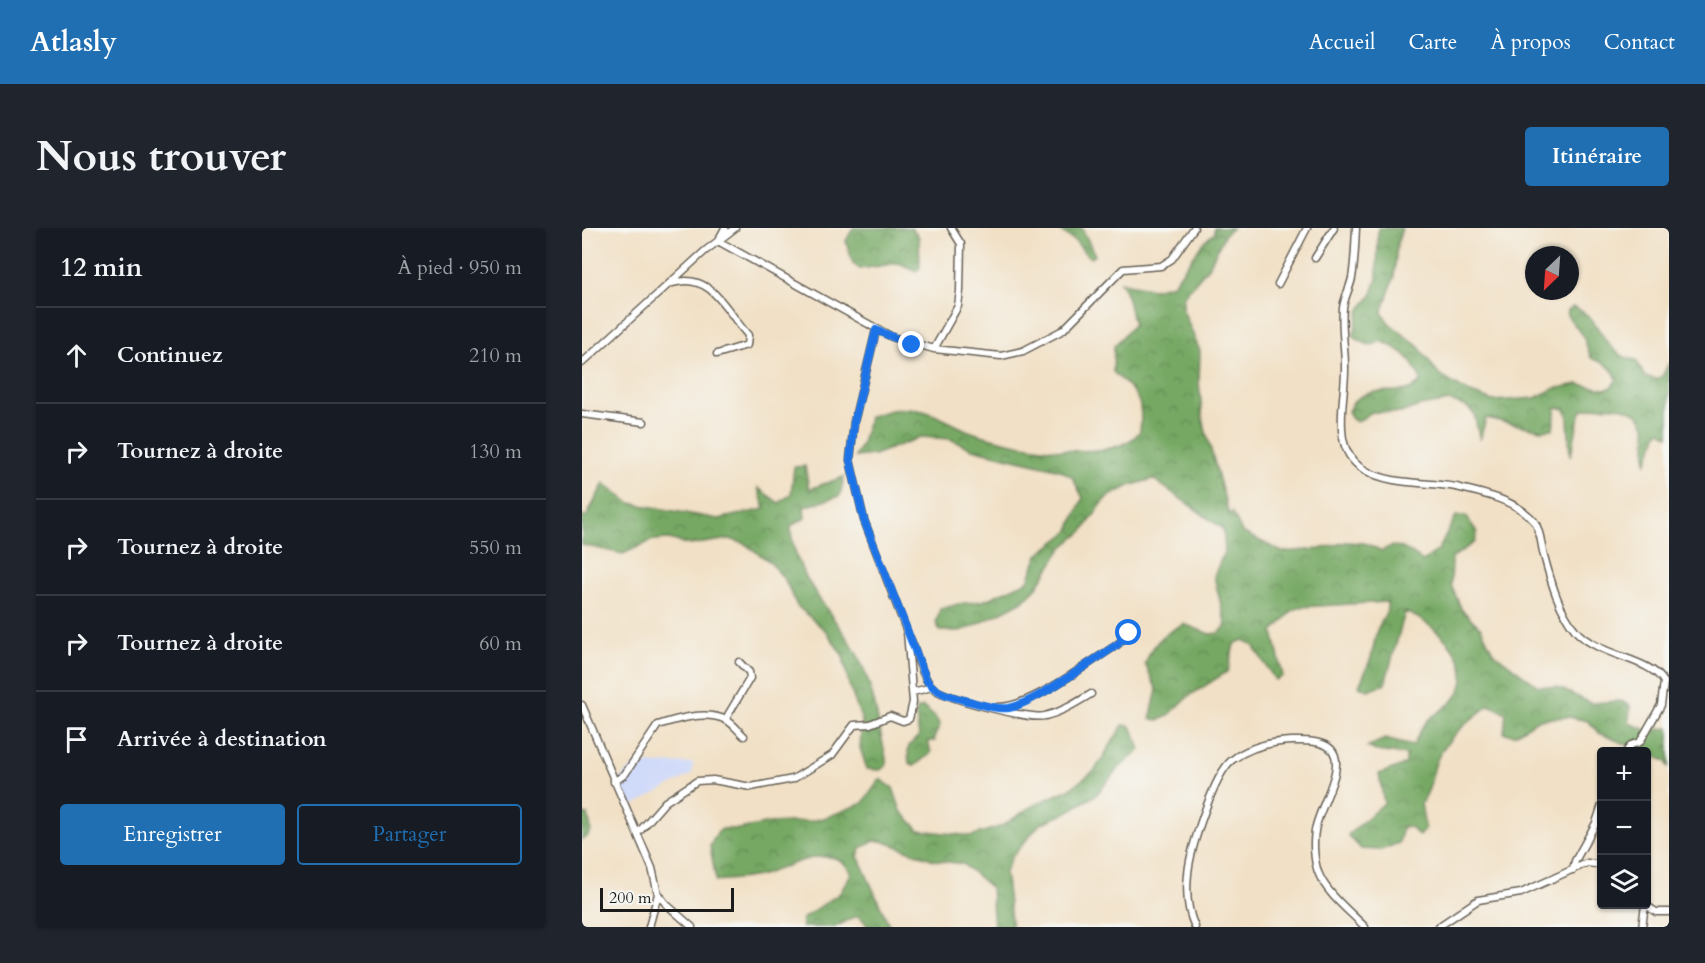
<!DOCTYPE html>
<html lang="fr">
<head>
<meta charset="utf-8">
<style>
  body { margin:0; font-family:Cardo,serif; background:#20242c; color:#f1f3f6 }
  .controls { position:absolute; right:18px; bottom:18px; display:grid; overflow:hidden; border-radius:6px; box-shadow:0 2px 4px #0004 }
  .controls button { width:54px; height:54px; display:grid; place-items:center; padding:0; border:0; border-bottom:2px solid #363941; background:#171b24; color:#f1f3f6; font:30px sans-serif }
  .compass { position:absolute; left:943px; top:18px; width:54px; height:54px; border-radius:50%; background:#171b24; box-shadow:0 2px 4px #0004; rotate:205deg }
  .scale { position:absolute; left:18px; bottom:15px; width:134px; box-sizing:border-box; padding-left:6px; border:3px solid #1c1c1c; border-top:0; font-size:16px; line-height:21px; white-space:nowrap; color:#1c1c1c; -webkit-text-stroke:4px #f6f6f2; paint-order:stroke }
  .stop { position:absolute; width:18px; height:18px; margin:-14px; border:4px solid #1a73e8; border-radius:50%; background:#fff }
  .stop.end { background:#1a73e8; border-color:#fff; box-shadow:0 2px 6px #0008 }
  .list { margin:0; padding:0; list-style:none }
  h2 { display:flex; justify-content:space-between; align-items:center; height:78px; margin:0; padding:0 24px; font-size:26px }
  h2 small { font-size:20px; font-weight:400; color:#9ea1a6 }
  .list li { display:grid; grid-template-columns:39px 1fr auto; gap:18px; align-items:center; box-sizing:border-box; height:96px; padding:0 24px; border-top:2px solid #363941 }
  .list b { display:block; font-size:22px; white-space:nowrap }
  .list em { font-size:20px; font-style:normal; color:#9ea1a6 }
  .actions { display:flex; gap:12px; padding:18px 24px }
  .actions a { flex:1; padding:14px 0; border:2px solid #1f6fb2; border-radius:6px; text-align:center; font-size:21px; color:#1f6fb2 }
  .actions .main { background:#1f6fb2; color:#fff }
  .icon { flex:none; width:33px; height:33px; fill:none; stroke:currentColor; stroke-width:2; stroke-linecap:round; stroke-linejoin:round }
  .map { position:relative; flex:none; width:1087px; height:699px; overflow:hidden; border-radius:6px }
  header { display:flex; align-items:center; gap:36px; box-sizing:border-box; height:84px; padding:0 30px; background:#1f6fb2; color:#fff }
  header strong { font-size:28px }
  nav { display:flex; gap:33px; margin-inline-start:auto; font-size:21px }
  .intro { display:flex; align-items:center; justify-content:space-between; box-sizing:border-box; height:144px; padding:0 36px }
  h1 { margin:0; font-size:42px }
  .button { padding:15px 27px; border-radius:6px; background:#1f6fb2; color:#fff; font-size:21px; font-weight:700 }
  main { display:flex; gap:36px; padding:0 36px }
  aside { flex:1; background:#171b24; border-radius:6px; box-shadow:0 2px 4px #0004 }
  .map>svg:first-child { display:block }
  .built { fill:#d0daf9 }
  .forest { fill:url(#forest-crowns); stroke:#496240; stroke-width:1.5 }
  .lines { fill:none; stroke-linecap:round; stroke-linejoin:round }
  .minor-casing { stroke:#676157; stroke-width:9 }
  .minor { stroke:#fff; stroke-width:6 }
  .route { stroke:#1a73e8; stroke-width:8 }
</style>
</head>
<body>
<header>
<strong>Atlasly</strong>
<nav><a>Accueil</a><a>Carte</a><a>À propos</a><a>Contact</a></nav>
</header>
<div class="intro"><h1>Nous trouver</h1><a class="button">Itinéraire</a></div>
<main>
<aside>
<h2>12 min<small>À pied · 950 m</small></h2>
<ul class="list">
<li><svg class="icon" aria-label="ahead" viewBox="0 0 24 24"><path d="M12 20V5M6 11l6-6 6 6"/></svg><div><b>Continuez</b></div><em>210 m</em></li>
<li><svg class="icon" aria-label="right" viewBox="0 0 24 24"><path d="M7 20v-9h11M14 6l5 5-5 5"/></svg><div><b>Tournez à droite</b></div><em>130 m</em></li>
<li><svg class="icon" aria-label="right" viewBox="0 0 24 24"><path d="M7 20v-9h11M14 6l5 5-5 5"/></svg><div><b>Tournez à droite</b></div><em>550 m</em></li>
<li><svg class="icon" aria-label="right" viewBox="0 0 24 24"><path d="M7 20v-9h11M14 6l5 5-5 5"/></svg><div><b>Tournez à droite</b></div><em>60 m</em></li>
<li><svg class="icon" aria-label="arrive" viewBox="0 0 24 24"><path d="M6 21V4h12l-3 4 3 4H6"/></svg><div><b>Arrivée à destination</b></div></li>
</ul>
<div class="actions"><a class="main">Enregistrer</a><a>Partager</a></div>
</aside>
<div class="map">
<svg width="1087" height="699" viewBox="0 0 1087 699">
  <defs>
    <pattern id="forest-crowns" width="20" height="18" patternUnits="userSpaceOnUse" patternTransform="scale(1.5)"><rect width="20" height="18" fill="#76a863"/><path d="M2 6a3 3 0 1 1 6 0M12 15a3 3 0 1 1 6 0" fill="none" stroke="#608851"/></pattern>
  </defs>
  <rect width="100%" height="100%" fill="#f6f6f2"/>
  <filter id="ink" filterUnits="userSpaceOnUse"><feTurbulence type="fractalNoise" baseFrequency=".0167" numOctaves="2"/><feDisplacementMap in="SourceGraphic" scale="12" xChannelSelector="R" yChannelSelector="G"/><feConvolveMatrix kernelMatrix="1 2 1 2 8 2 1 2 1" color-interpolation-filters="sRGB"/></filter>
  <filter id="wash" filterUnits="userSpaceOnUse"><feTurbulence type="fractalNoise" baseFrequency=".008" numOctaves="4" result="noise"/><feDisplacementMap in="SourceGraphic" scale="24" xChannelSelector="R" yChannelSelector="G"/><feGaussianBlur stdDeviation="1.35" result="paint"/><feColorMatrix in="noise" values="0 0 0 0 0 0 0 0 0 0 0 0 0 0 0 0 0 1.4 0 .05"/><feComposite in="paint" operator="in"/></filter>
  <g filter="url(#wash)">
    <rect width="100%" height="100%" fill="#f1e0c5"/>
    <path class="built" d="M111,535l-1,11 -60,32 -15,-25 19,-17z"/>
    <path class="forest" d="M271,0h58l8,9 1,31 -4,3 -17,-8 -39,6 -7,-5 -7,-23z
      M476,0h24l13,27 -4,3c-7,-4 -9,-9 -14,-15 -5,-6 -13,-7 -19,-15z
      M632,0h19l-8,6 -16,32 -26,31v13l17,41 -1,31 4,39 26,94 3,-3 10,20 40,20 38,-3 26,-7 19,1 17,8c15,-12 27,1 41,10l15,-11 18,-34h10l11,16 -2,10 -23,16 -1,27 11,25 19,18 12,24 45,34 19,1 34,16 30,-2 9,4 -1,18 18,7 22,-2v40l-3,-7 -67,-28 -11,-12 -19,-4 -30,2 -25,16 -10,-2 2,-20 -17,-8c-20,16 -41,31 -52,55 -6,14 -5,30 -16,43l4,26 -6,7 -7,-8 -9,-2 -4,17 -18,7 -20,-1 -13,-14 36,-32 -5,-29 27,-10v-9l-30,-4 -9,-4 18,-8 28,7c4,-8 8,-18 14,-25 8,-8 22,-14 29,-24 25,-34 -23,-75 -51,-85l-20,72 -17,6 -9,-4 12,-28 6,-28 10,-19v-9l-87,5 -8,4 -19,21 10,44 -8,4 -22,-35 -10,-5 -9,4 -6,27 -39,25 -21,20 -8,4 -10,-1 7,-29 -12,-26c8,-21 18,-30 39,-40l26,10 9,-1 7,-7 -12,-50 11,-26 -2,-21 -70,-50 -24,7 -23,12 -23,33 -21,17 -25,39 -14,14 -50,26 -14,4h-19l-4,-8 4,-14 18,-5 25,-3 45,-20 10,-26 30,-23 15,-34 -11,-21 -11,-7 -89,-21 -22,-10 -29,-2 -47,18 -19,2 8,-17 6,-23c18,-7 35,-11 54,-6 16,4 31,14 46,20 35,13 147,37 171,0 4,-34 -4,-37 -27,-59l1,-26 20,-22c-6,-18 -3,-25 -14,-42l33,7 20,-5 30,-41 11,-10z
      M796,0h24l-5,17 -3,32 -12,36 7,10 30,24 20,28 29,17 25,9 42,-3 18,-9 25,-5 26,5 6,-1 7,-8c-4,-14 -14,-17 -26,-22l-8,-22 -16,-21 1,-5 5,-3c29,9 29,49 63,53l9,17 12,2 6,-4 6,-13v74l-10,-6 -13,34c-1,-11 2,-27 -1,-38 -7,-24 -45,-21 -63,-16 -7,15 -6,31 -12,47l-2,-39 -3,-9 -9,-2 -3,22 -12,1 -55,-12 -6,22 -6,-26 -7,-7 -17,-6 -31,5 -18,7 -29,-1 -15,10 -5,-3 -4,-8c17,-36 58,-6 73,-31 -11,-24 -16,-28 -40,-39l-11,5 -17,-9 7,-28 11,-13 6,-17z
      M223,238l4,23 35,-12 -4,19 -36,11 1,11 -14,8c0,49 45,89 67,130 16,32 20,68 28,102v8l-6,4 -13,-1 -7,-21 2,-27 -13,-36 -6,-29 -17,-25 -29,-25 -12,-26 -15,-18 -25,-18 -15,-5 -40,6 -21,-6 -16,1 -30,14 -41,-9v-30l4,2 18,-34 26,20 88,16 47,-10 -7,-21 21,15 12,-9 3,-27z
      M341,479l12,10 5,8 -6,13 1,3h-7l3,12 -17,13 -5,-3c-2,-17 -2,-17 10,-27l-3,-20 1,-7z
      M541,497l8,1 9,23 -23,21 -21,25 -34,20 -22,9 -29,34 -6,14 7,55h-18l-3,-39 -28,-24 -29,-4 -52,-19h-8l-13,7 -3,8 32,71h-22l-5,-7 -6,-4 -22,11h-33v-8l38,-26 11,-19c-14,-36 -65,-6 -89,1 -14,4 -31,4 -46,6l-6,-35 7,-13 5,-4h17l31,-6 41,-2 16,-4 36,-14 17,-24 13,9 8,23 18,19 52,6 31,-10 32,-21 37,-17 24,-18z
      M0,586l6,1 3,15 -4,7 -5,3z"/>
  </g>
  <g filter="url(#ink)">
    <g class="lines">
      <defs>
        <path id="minor" d="M143,0l-7,13 174,96 42,12 67,7 22,-5 40,-21 60,-61 38,-3 11,-7 22,-31
          M774,0c-1,17 -1,33 -4,50 -2,10 -8,20 -9,30 -2,20 2,40 2,59 1,32 -16,81 18,102 28,17 62,12 93,18 26,6 60,13 78,34 6,8 7,21 9,31 7,26 15,58 33,79 23,26 75,27 88,51l-3,23 -21,37 -9,3 -5,7
          M733,30l19,-30
          M91,55c39,-12 53,29 75,52l-1,10 -30,9
          M696,56l29,-56
          M352,121l24,-43 2,-15 1,-47 -10,-16
          M0,135l123,-112 30,-23
          M0,186l62,8
          M328,410c7,15 11,38 23,50 11,10 97,32 112,28 17,-4 31,-13 46,-22
          M331,464l19,-5
          M0,477l70,163 6,26 -9,33
          M416,479c32,1 90,-44 119,-62l12,-12
          M143,492l25,-42 -1,-6 -10,-10
          M32,554l11,-8 33,-49c19,-6 48,-15 68,-5 7,3 12,11 18,16
          M56,605l27,-31 32,-21 16,-1 38,7 42,-8 39,-24 22,-30 16,-1 20,-8 13,5 6,-2 4,-17 -6,-70 -43,-112 -14,-60 4,-38 22,-92
          M991,642l2,-9 21,-38 6,-18
          M76,666l8,10 26,23
          M1062,676l12,8h13
          M613,699c-8,-17 -9,-35 -7,-53 2,-24 26,-100 44,-114 17,-13 38,-18 60,-19 11,0 30,-1 39,8 17,17 -14,61 -16,82 -2,12 -1,29 3,41 8,21 31,39 47,55
          M856,699l40,-27 43,-7 66,-30 15,2
          M1060,699l3,-22"/>
      </defs>
      <use href="#minor" class="minor-casing"/>
      <use href="#minor" class="minor"/>
    </g>
  </g>
  <g class="lines" filter="url(#ink)">
    <path class="route" d="M330,117l-36,-15 -22,92 -4,38 14,60 63,161c10,12 22,15 37,19 13,3 31,10 45,8 24,-4 84,-48 108,-63l12,-12"/>
  </g>
</svg>
<div class="controls">
<button>+</button>
<button>−</button>
<button><svg class="icon" aria-label="layers" viewBox="0 0 24 24"><path d="M12 4l9 5-9 5-9-5zM3 14l9 5 9-5"/></svg></button>
</div>
<svg class="compass" viewBox="-18 -18 36 36"><path d="M0-13l5 13h-10z" fill="#e53935"/><path d="M0 13l5-13h-10z" fill="#9ea1a6"/></svg>
<div class="scale">200 m</div>
<div class="stop" style="left:547px;top:405px"></div>
<div class="stop end" style="left:330px;top:117px"></div>
</div>
</main>
</body>
</html>
